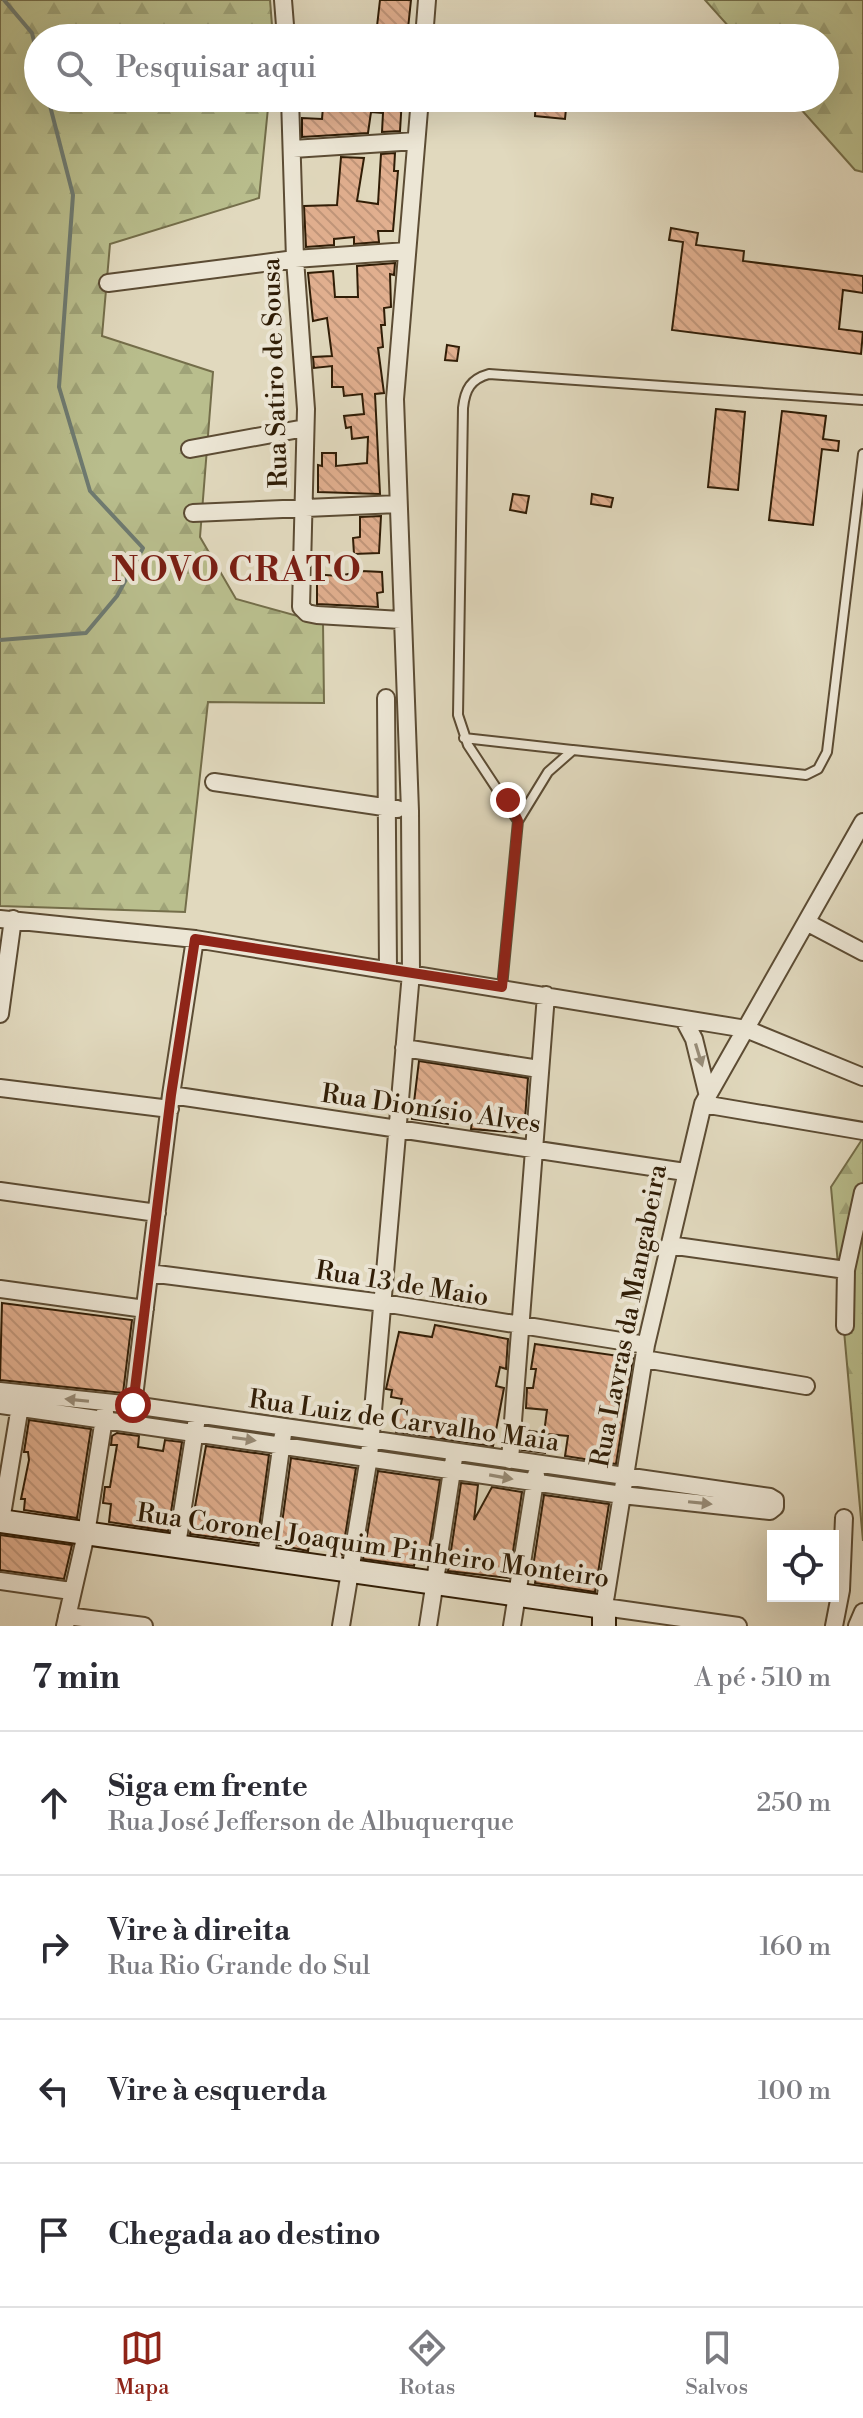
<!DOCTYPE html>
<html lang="pt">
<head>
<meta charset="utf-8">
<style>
  body { margin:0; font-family:"Libre Bodoni",serif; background:#f2f2f3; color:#2b2b33 }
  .controls { position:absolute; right:24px; bottom:24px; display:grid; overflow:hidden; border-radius:0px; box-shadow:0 8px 32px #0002 }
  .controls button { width:72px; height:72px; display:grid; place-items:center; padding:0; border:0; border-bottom:2px solid #e1e1e2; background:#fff; color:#2b2b33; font:40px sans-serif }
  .stop { position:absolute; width:24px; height:24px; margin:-18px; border:6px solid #8f2418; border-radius:50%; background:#fff }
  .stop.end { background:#8f2418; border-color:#fff; box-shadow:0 2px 8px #0008 }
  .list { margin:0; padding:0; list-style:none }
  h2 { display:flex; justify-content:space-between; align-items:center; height:104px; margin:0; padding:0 32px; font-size:34px }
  h2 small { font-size:26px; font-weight:400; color:#7c7c81 }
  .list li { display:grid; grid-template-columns:52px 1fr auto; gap:24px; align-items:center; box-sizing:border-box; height:144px; padding:0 32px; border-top:2px solid #e1e1e2 }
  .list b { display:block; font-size:30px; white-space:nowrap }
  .list p { margin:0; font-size:26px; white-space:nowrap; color:#7c7c81 }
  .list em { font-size:26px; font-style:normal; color:#7c7c81 }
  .icon { flex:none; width:44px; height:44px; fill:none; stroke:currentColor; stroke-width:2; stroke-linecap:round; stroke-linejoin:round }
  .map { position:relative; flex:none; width:863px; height:1626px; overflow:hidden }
  .search { position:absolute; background:#fff; box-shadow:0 8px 32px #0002; left:24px; right:24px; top:24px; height:88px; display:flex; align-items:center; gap:20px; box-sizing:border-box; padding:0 28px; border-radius:44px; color:#7c7c81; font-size:30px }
  .sheet { height:680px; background:#fff }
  nav { display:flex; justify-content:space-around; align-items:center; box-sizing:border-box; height:112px; border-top:2px solid #e1e1e2; background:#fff; font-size:22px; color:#7c7c81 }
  nav a { display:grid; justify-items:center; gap:4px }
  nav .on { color:#8f2418 }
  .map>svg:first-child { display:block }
  .forest { fill:url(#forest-firs); stroke:#746e4a; stroke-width:2 }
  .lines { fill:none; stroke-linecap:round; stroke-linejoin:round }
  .stream { stroke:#6e7b72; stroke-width:4 }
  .building { fill:url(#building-back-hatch); stroke:#301d06; stroke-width:2 }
  .lane-casing { stroke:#5c4c34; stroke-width:12 }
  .street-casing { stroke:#5c4c34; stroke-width:20 }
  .secondary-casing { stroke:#301d06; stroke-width:26 }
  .lane { stroke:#ece6d5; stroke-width:8 }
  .street { stroke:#ece6d5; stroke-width:16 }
  .secondary { stroke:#ece6d5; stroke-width:22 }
  .oneway { fill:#978c78 }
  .route { stroke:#8f2418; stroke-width:10 }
  .labels { text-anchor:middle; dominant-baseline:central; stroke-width:8; stroke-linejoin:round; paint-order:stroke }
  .street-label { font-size:26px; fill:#301d06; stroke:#ece6d5 }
  .district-label { font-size:34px; font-weight:bold; letter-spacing:2px; fill:#7a1f14; stroke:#ece6d5 }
</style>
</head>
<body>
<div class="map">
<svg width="863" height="1626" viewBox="0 0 863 1626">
  <defs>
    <pattern id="forest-firs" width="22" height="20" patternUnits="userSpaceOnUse" patternTransform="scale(2)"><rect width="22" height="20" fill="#b9be8d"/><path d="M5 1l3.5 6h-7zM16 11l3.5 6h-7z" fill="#9fa378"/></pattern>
    <pattern id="building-back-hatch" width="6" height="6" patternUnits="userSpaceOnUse" patternTransform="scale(2)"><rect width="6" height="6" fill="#e1af8f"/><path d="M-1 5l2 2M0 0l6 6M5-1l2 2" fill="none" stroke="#c1967a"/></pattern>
  </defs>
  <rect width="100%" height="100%" fill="#e1d9be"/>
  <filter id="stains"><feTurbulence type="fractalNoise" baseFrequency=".0025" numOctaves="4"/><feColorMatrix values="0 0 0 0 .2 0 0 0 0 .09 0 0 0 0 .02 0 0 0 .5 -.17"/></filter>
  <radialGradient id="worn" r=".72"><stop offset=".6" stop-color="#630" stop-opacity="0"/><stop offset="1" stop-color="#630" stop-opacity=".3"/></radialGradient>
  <path class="forest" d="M0,0h270l3,38h-235v60h231l-10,100 -149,46 -8,92 111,36 -13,165 36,62 87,24 1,80 -116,-1 -23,210 -185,-6z
    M705,0h158v172l-8,-2 -64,-72h34v-60h-86z
    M863,1138v403l-32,-354z"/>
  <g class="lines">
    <path class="stream" d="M4,0l28,33 6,25
      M0,640l86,-7 31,-37 26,-48 -53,-57 -31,-104 14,-192 -25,-97"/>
  </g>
  <path class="building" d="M380,0h31l-4,38 -31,-3z
    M342,98h60l-2,33 -18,1 1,-19 -12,-1 -3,21 -66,4v-19l20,1 1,-12 18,1z
    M536,98h31l-2,21 -30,-3z
    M395,153l-1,18h4l-5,60h-15l1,11 -25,2v-7l-20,2v6l-28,2 -2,-41 33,-1 4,-48 23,1 -7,43 21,3 3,-50z
    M671,228l27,5 -2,12 48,6 -1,10 120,15v17l-20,-3 -4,39 24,3 -2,22 -189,-24 11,-88 -14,-2z
    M395,263l-1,12 -4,-1 1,33 -7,1 1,17h-4l2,22 -5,1 6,45 -9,1 5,100 -62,-2v-27l4,1v-13h14v13l31,-3 1,-26 -16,2 -1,-12 -5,1 -2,-12 20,-2 -2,-20 -18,2 -1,-9h-11v-21l-18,2 -1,-11 19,-1 -5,-38 -14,3 -5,-48 25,-2 2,26h23l-1,-31z
    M447,345l12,2 -2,14 -12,-1z
    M716,409l29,3 -7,78 -30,-3z
    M782,411l44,5 -3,23 16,2 -1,10 -16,-2 -9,76 -44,-5z
    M513,494l16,2 -3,17 -16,-3z
    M592,494l21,4 -2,9 -20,-3z
    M381,516l-2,37 -25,1 -1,-16 7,-1v-20z
    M362,571l20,1 1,20 -6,1 1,14 -61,-3v-20h-4v-10l26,2z
    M419,1061l109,17 -4,55 -53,-4 1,-7 -23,-3 -1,5 -36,-5z
    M2,1303l130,17 -9,73 -123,-13z
    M435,1325l73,14 -2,30 -6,-2 -4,19 8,2 -11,58 -97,-14 6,-33 -11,-2 1,-7 -6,-1 13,-57 33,5z
    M535,1344l98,14 -17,106 -51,-8 3,-20 -21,-2 -2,19 -23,-3 2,-20 20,3 3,-23 -21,-2 1,-20h6l3,-19h-5z
    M29,1420l62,9 -14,89 -53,-8 1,-11h-4l8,-39 -1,-8h-4z
    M117,1433l22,3 -1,11 25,4 2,-11 17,2 -14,89 -59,-9 2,-18 -8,-1 2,-16h5l7,-42h-6l1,-9z
    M206,1446l63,9 -12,88 -67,-9z
    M291,1458l65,10 -14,87 -9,-1 1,-4 -25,-5 -1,6 -29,-6z
    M378,1471l62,9 -13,82 -12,-1 -1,5 -51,-7z
    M461,1483l17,2 -4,35 18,-33 30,5 -13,86 -61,-7z
    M544,1495l65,9 -14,88 -60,-9 2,-9h-5z
    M0,1535l72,10 -8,34 -64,-9z"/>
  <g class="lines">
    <defs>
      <path id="lane" d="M464,738l108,12
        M518,821l30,-49 25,-22 233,25 12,-6 9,-17 36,-298
        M502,987l16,-166 -50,-76 -10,-30 5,-307c2,-19 8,-29 26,-34l374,26"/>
      <path id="street" d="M283,0l3,38
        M424,38l3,-38
        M290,98l5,161 11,150 -5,198 6,6 10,2 84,5
        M293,149l123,-8
        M108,283l187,-24 112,-8
        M190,449l115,-21
        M193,513l205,-9
        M386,698l2,270
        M214,782l183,27
        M0,919l195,20 551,90 117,48
        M808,923l55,29
        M0,1014l13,-95
        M684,1020l10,19 13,53
        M404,1048l135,21
        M0,1088l170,21
        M171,1095l514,77
        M703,1104l160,27
        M0,1191l157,22
        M669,1245l177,25
        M149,1273l234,30 263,42
        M0,1289l145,20
        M845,1326l1,-56 17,-78
        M644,1359l162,27
        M0,1391l133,14 637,92 5,3v7l-5,4 -148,-16 -622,-90
        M132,1413l39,-318 24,-156
        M510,1460l36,-465
        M1,1521l20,-121
        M177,1545l19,-121
        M266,1557l17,-123
        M0,1581l71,10
        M67,1616l77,10
        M65,1626l21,-92 19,-122
        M341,1626l28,-169 42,-484 -1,-162 -15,-412 25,-301
        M428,1626l26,-168
        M512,1626l24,-151
        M738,1626l-134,-19 42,-262 57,-241 160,-282
        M834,1626l7,-36 3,-72
        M857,1626l6,-14"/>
      <path id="secondary" d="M0,1521l604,86v19"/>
    </defs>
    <use href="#lane" class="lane-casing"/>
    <use href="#street" class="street-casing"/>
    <use href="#secondary" class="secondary-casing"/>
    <use href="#lane" class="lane"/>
    <use href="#street" class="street"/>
    <use href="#secondary" class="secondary"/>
  </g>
  <defs><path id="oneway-solid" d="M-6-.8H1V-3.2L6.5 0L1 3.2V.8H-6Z" transform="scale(2)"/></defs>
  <g class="oneway">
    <use href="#oneway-solid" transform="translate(699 1055) rotate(73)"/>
    <use href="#oneway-solid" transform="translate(77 1400) rotate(-174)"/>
    <use href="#oneway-solid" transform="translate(244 1439) rotate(8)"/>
    <use href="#oneway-solid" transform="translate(501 1477) rotate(10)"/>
    <use href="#oneway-solid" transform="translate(700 1503) rotate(6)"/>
  </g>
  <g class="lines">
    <path class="route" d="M133,1405l38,-310 24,-156 307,48 16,-166 -10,-21"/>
  </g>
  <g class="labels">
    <g class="street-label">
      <text transform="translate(275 373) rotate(-92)">Rua Satiro de Sousa</text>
      <text transform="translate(431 1109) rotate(8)">Rua Dionísio Alves</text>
      <text transform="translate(402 1284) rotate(9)">Rua 13 de Maio</text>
      <text transform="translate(629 1316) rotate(-79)">Rua Lavras da Mangabeira</text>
      <text transform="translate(404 1421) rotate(8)">Rua Luiz de Carvalho Maia</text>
      <text transform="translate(373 1546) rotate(8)">Rua Coronel Joaquim Pinheiro Monteiro</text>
    </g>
    <g class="district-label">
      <text x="237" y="571">NOVO CRATO</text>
    </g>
  </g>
  <rect width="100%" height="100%" filter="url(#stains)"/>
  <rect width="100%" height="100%" fill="url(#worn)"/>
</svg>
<div class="controls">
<button><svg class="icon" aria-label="locate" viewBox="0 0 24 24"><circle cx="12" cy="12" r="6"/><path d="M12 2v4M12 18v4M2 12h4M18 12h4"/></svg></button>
</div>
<div class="stop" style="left:133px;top:1405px"></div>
<div class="stop end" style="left:508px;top:800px"></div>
<div class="search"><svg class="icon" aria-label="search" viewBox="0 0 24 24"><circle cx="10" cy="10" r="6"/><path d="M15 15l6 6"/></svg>Pesquisar aqui</div>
</div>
<section class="sheet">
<h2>7 min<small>A pé · 510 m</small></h2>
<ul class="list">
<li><svg class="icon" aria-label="ahead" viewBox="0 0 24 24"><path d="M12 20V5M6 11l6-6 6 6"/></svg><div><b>Siga em frente</b><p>Rua José Jefferson de Albuquerque</p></div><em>250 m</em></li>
<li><svg class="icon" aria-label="right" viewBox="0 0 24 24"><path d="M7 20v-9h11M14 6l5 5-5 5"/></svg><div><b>Vire à direita</b><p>Rua Rio Grande do Sul</p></div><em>160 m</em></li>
<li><svg class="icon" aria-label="left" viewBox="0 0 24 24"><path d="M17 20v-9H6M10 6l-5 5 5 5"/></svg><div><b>Vire à esquerda</b></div><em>100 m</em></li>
<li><svg class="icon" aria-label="arrive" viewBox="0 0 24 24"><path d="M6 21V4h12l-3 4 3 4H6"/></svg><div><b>Chegada ao destino</b></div></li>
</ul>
</section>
<nav>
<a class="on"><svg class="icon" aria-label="map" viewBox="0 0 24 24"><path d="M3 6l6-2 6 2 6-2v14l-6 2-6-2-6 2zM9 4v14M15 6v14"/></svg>Mapa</a>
<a><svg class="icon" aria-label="directions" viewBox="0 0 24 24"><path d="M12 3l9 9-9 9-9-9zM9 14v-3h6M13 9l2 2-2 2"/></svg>Rotas</a>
<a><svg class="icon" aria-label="saved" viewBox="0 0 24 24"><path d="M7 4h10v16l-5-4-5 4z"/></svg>Salvos</a>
</nav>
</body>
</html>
